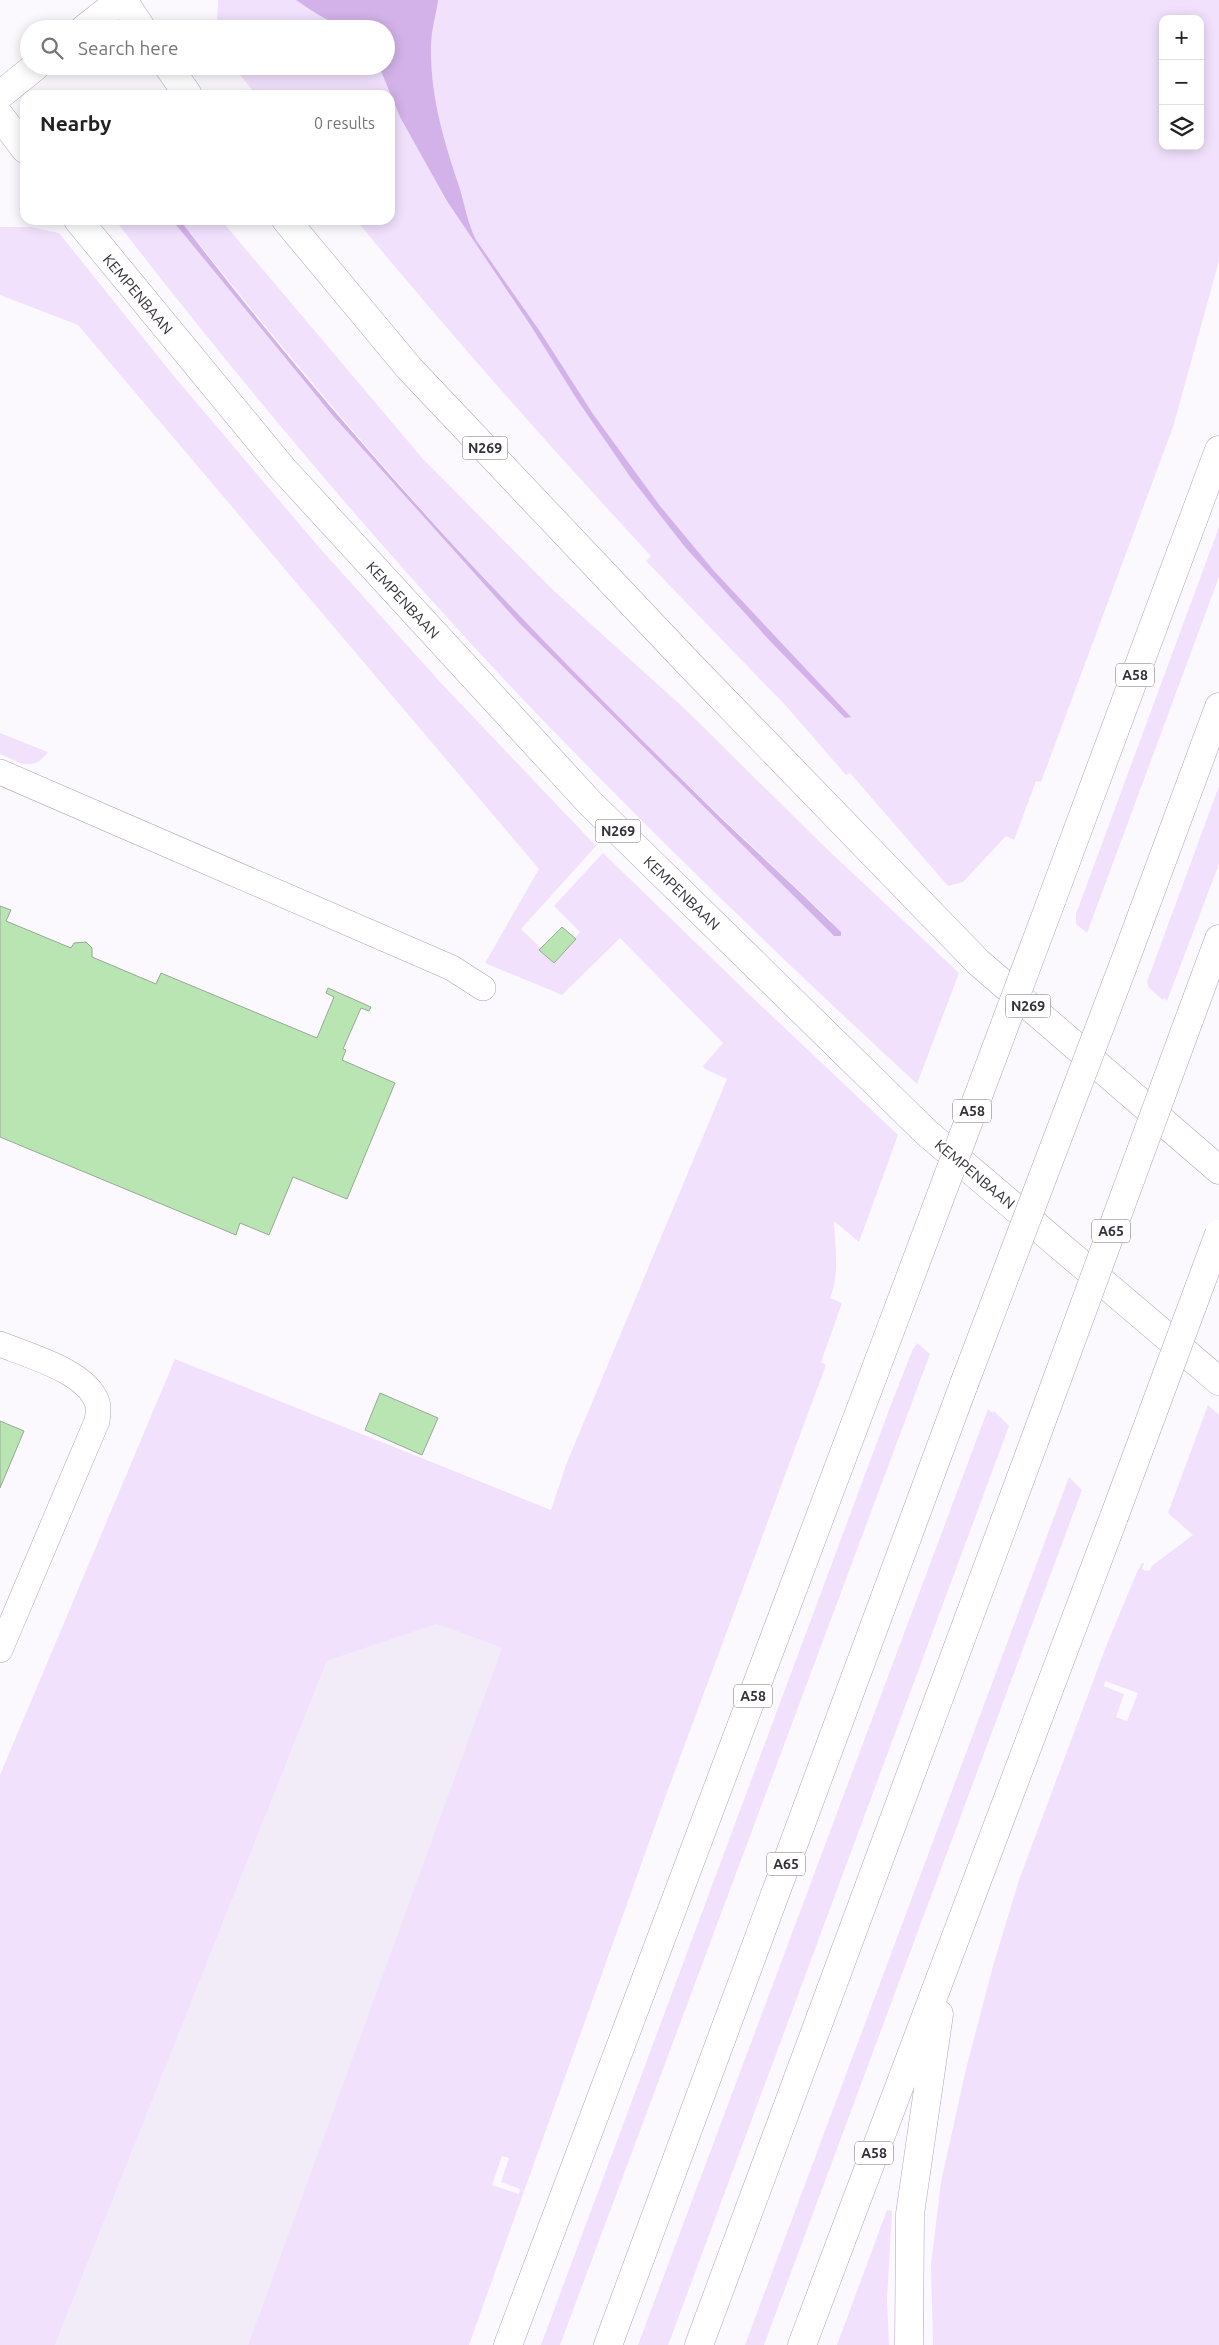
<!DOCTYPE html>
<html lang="en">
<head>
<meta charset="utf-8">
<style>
  body { margin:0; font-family:Ubuntu,sans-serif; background:#f2f2f2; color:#222 }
  .controls { position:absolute; right:15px; top:15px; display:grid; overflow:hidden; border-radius:10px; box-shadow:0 2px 12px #0003 }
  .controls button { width:45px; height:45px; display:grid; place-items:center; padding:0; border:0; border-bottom:1px solid #e0e0e0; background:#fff; color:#222; font:25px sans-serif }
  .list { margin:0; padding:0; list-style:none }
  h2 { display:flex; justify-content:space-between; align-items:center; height:65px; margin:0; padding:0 20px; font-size:21px }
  h2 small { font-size:16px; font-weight:400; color:#767676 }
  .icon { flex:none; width:28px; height:28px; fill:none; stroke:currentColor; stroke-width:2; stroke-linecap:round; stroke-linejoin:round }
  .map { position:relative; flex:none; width:1219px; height:2345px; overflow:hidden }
  .search { position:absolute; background:#fff; box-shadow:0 2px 12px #0003; left:20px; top:20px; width:375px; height:55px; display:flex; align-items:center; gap:12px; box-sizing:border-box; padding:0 18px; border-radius:28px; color:#767676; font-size:19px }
  .panel { position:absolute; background:#fff; box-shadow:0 2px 12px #0003; left:20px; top:90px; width:375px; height:135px; border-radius:15px }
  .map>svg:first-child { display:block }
  .built { fill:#f2ecf8 }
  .green { fill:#f1e1fd; fill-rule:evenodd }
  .water { fill:#d2b2e8 }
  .building { fill:#b9e5b3; stroke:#98a996 }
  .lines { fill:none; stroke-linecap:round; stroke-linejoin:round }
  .service-casing { stroke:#afa3b9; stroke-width:26 }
  .trunk-casing { stroke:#afa3b9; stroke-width:29 }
  .motorway-casing { stroke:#afa3b9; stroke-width:29 }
  .service { stroke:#fff; stroke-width:25 }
  .trunk { stroke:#fff; stroke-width:28 }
  .motorway { stroke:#fff; stroke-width:28 }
  .motorway-bridge-casing { stroke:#afa3b9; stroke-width:29; stroke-linecap:butt }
  .motorway-bridge { stroke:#fff; stroke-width:28 }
  .labels { text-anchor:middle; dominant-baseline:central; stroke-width:4.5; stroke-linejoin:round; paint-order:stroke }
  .shield { fill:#fff; stroke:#726e74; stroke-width:1 }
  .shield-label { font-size:14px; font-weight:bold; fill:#353039 }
  .street-label { font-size:15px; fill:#353039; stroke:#fff }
</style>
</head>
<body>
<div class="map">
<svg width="1219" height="2345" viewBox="0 0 1219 2345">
  <rect width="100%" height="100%" fill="#fcf9fe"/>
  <path class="built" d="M437,1624l66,24 -255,697h-193l272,-684z"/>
  <path class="green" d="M218,0h1001v261l-46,166 -132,355 -5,-1 -22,59 -8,-4 -43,46 -15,4 -98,-113 -4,2 -59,-68 -141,-146 5,-5c-101,-109 -200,-221 -295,-336h34v-125h-134l-23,-29h43l5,7 5,1 10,-8h90v-37h-169zM1163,19h37v127h-37z
    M115,220h57l161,196 187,208 314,312 -3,-15c-127,-119 -254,-241 -372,-370 -97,-106 -189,-218 -279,-331h41l202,239 130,131 132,119 142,140 132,124 -42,111c-119,-110 -236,-222 -349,-338 -162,-166 -311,-343 -453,-526z
    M0,227h31l28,6 114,142 144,170 124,138 155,163 -75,83 20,19 -2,2 15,13 26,-31 -26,-26 49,-53 151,146 144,136 -39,107 -25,-21c1,25 6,54 -4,77l12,5 -21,59 5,3 -160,430 -197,550h-221l254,-697 -65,-24 -110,37 -272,684h-55v-570l175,-416 376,151 15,-45 161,-386 -22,-10 -2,-3 20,-23 -103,-105 -58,57 -77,-32 54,-94 -461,-544 -78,-30zM502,2156l7,2 -8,24 19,7 -1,5 -27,-9z
    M1219,527v50l-132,356 -11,-9v-10z
    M0,733l48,19c-15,21 -29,10 -48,2z
    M1219,786v78l-52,137 -3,-3 -1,2 -14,-12 -2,-6z
    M917,1343l13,11 -370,991h-19l348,-935 23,-59z
    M1208,1405l11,10v930h-286l-2,-81 10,-82 25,-113 27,-103 26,-86 88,-236 30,-72 5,-9h2l-2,6 4,2 2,-10 -2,9 3,1 4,-6 40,-30 -25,-22zM1105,1681l33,12 -11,28 -11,-4 8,-23 -20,-8z
    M988,1409l5,4 1,-2 15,15 -336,906 -5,13h-30z
    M1069,1477l13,13 -318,855h-19z
    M887,2210l5,1 -5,88 2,46h-52z"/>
  <path class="water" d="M296,0h142c-2,15 -7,31 -7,46 -1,50 13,96 29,143 5,18 8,35 16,51l65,93 52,81 67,92 54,65 137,146 -6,1 -75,-77 -85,-94 -54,-69 -53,-77 -47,-75 -84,-125 -47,-84 -21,-51h7v-37c-46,0 -52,-3 -90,-29z
    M172,220h8c112,147 235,288 364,421 59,61 120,121 180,180 39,37 79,73 117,111v4h-7l-314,-312 -187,-208z"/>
  <path class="building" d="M0,906l11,4 -5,11 65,27 3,-5 12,-1 6,6v9l64,27 5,-11 156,65 17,-41 -8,-4 2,-5 43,19 -2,4 -8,-3 -18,41 3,1 -4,10 53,23 -48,116 -54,-22 -24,58 -29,-12 -4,12 -236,-98z
    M562,927l14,12 -22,24 -15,-13z
    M380,1393l58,25 -16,37 -57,-25z
    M0,1421l24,10 -24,57z"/>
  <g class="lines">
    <defs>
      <path id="service" d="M0,772l452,196 31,20
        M0,1344c29,12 86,27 97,58 2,5 1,13 0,19l-97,229"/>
      <path id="trunk" d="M123,0l19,29
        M84,29l37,-29
        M168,66l20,29
        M0,95l36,-29
        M0,116l25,33
        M78,220l205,249 307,334 337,330 292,248
        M286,220l123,148 283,299 286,295 241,208"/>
      <path id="motorway" d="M1052,899l167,-449
        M1123,966l96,-259
        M1189,1020l30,-81
        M508,2345l385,-1022
        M608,2345l356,-961
        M699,2345l335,-903
        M802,2345l312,-828
        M909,2345l1,-131 29,-200"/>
    </defs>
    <use href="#service" class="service-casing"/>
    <use href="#trunk" class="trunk-casing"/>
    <use href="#motorway" class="motorway-casing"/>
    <use href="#service" class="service"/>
    <use href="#trunk" class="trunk"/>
    <use href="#motorway" class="motorway"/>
    <defs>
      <path id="motorway-bridge" d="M893,1323l159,-424
        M964,1384l159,-418
        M1034,1442l155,-422
        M1114,1517l105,-283"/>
    </defs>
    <use href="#motorway-bridge" class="motorway-bridge-casing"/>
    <use href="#motorway-bridge" class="motorway-bridge"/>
  </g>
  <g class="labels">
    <g class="shield">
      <rect x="462.5" y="436.5" width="45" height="23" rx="4"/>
      <rect x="1116" y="663.5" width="38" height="23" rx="4"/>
      <rect x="595.5" y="819.5" width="45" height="23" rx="4"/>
      <rect x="1005.5" y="994.5" width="45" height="23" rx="4"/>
      <rect x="953" y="1099.5" width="38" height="23" rx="4"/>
      <rect x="1092" y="1219.5" width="38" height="23" rx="4"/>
      <rect x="734" y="1684.5" width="38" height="23" rx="4"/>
      <rect x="767" y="1852.5" width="38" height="23" rx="4"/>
      <rect x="855" y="2141.5" width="38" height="23" rx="4"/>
    </g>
    <g class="shield-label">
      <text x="485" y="448">N269</text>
      <text x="1135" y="675">A58</text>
      <text x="618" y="831">N269</text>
      <text x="1028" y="1006">N269</text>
      <text x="972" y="1111">A58</text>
      <text x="1111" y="1231">A65</text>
      <text x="753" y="1696">A58</text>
      <text x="786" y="1864">A65</text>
      <text x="874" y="2153">A58</text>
    </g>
    <g class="street-label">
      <text transform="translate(138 294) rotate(50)">KEMPENBAAN</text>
      <text transform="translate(403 600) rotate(47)">KEMPENBAAN</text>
      <text transform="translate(682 893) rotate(44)">KEMPENBAAN</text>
      <text transform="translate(975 1174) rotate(40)">KEMPENBAAN</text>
    </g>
  </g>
</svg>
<div class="controls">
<button>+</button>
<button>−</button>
<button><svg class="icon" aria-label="layers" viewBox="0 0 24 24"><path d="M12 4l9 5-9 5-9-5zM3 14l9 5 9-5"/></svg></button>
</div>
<div class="search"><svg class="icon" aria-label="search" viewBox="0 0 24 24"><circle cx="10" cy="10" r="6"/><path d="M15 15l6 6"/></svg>Search here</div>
<section class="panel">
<h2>Nearby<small>0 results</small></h2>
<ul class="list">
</ul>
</section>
</div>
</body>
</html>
